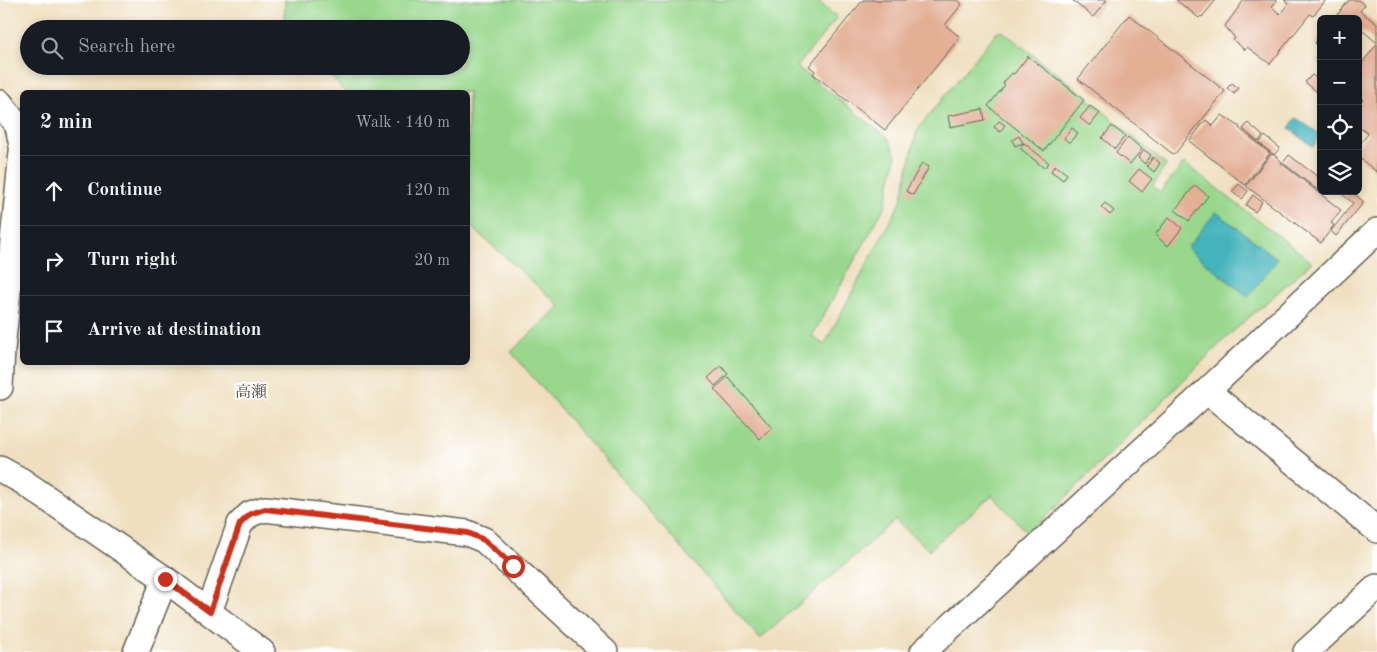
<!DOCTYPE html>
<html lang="en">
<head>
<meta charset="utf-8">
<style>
  body { margin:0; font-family:"Old Standard TT","Noto Serif JP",serif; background:#20242c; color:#f1f3f6 }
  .controls { position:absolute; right:15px; top:15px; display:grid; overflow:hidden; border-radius:8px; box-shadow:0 2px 8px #0003 }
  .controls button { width:45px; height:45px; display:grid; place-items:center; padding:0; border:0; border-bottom:1px solid #363941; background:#171b24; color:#f1f3f6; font:25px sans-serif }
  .stop { position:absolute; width:15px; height:15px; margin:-11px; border:4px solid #c8321e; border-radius:50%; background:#fff }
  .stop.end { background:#c8321e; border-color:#fff; box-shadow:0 1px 5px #0008 }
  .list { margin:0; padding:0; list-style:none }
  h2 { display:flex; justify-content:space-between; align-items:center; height:65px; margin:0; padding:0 20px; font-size:21px }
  h2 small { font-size:16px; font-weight:400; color:#9ea1a6 }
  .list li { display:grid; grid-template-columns:32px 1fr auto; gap:15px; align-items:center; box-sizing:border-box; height:70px; padding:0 20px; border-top:1px solid #363941 }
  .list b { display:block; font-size:19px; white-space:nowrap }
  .list em { font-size:16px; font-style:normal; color:#9ea1a6 }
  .icon { flex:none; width:28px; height:28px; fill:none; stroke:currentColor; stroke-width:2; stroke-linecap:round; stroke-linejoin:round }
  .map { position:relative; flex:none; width:1377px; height:652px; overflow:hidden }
  .search { position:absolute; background:#171b24; box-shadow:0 2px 8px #0003; left:20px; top:20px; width:450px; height:55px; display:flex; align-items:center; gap:12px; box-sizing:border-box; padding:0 18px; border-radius:28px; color:#9ea1a6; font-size:19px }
  .panel { position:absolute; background:#171b24; box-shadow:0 2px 8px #0003; left:20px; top:90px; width:450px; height:275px; border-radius:8px }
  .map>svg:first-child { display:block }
  .green { fill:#99d78d; stroke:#5a7a54 }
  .water { fill:#44b3bc; stroke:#30686c }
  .building { fill:#e3af95 }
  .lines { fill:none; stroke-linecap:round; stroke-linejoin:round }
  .street-casing { stroke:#666055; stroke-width:28 }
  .street { stroke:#fff; stroke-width:25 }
  .route { stroke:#c8321e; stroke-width:6 }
  .labels { text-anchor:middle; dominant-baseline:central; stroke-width:4.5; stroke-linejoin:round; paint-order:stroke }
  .neighbourhood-label { font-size:16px; fill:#624f46; stroke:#fff }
</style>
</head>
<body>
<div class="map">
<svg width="1377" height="652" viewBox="0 0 1377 652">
  <rect width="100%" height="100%" fill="#fff"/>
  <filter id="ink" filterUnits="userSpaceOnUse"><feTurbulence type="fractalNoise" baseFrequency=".02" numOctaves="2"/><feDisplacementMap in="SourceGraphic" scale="10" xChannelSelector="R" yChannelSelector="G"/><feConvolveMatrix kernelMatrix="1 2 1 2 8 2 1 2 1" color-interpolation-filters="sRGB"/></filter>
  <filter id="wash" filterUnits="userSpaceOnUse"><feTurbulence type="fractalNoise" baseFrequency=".0096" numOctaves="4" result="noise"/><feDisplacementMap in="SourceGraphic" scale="20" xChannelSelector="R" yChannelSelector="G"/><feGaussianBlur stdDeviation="1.12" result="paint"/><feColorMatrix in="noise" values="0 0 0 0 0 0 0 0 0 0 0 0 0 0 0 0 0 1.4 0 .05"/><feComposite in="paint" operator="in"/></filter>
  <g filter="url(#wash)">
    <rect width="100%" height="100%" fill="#efdfbf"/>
    <path class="green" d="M285,0h531l21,17 -40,50 91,71 8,18 -11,50 -73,130 12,9 77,-144 16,-71 79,-97 6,-2 70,54 94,80 -13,21 7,7 24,-30 128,99 -84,74 -199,198 -37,-39 -63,55 -34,-30 -135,119 -249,-287 49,-46 -92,-82v-132h-123l-22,-26h138v-37h-169l-8,-10z"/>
    <path class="water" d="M1296,118l24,16 -7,13 -24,-19z
      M1216,212l62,47 -30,38 -61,-49z"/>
    <g id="blocks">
      <path class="building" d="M863,0h95l4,4 -17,21 15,12 -75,93 -72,-56 2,-3 -6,-5z
        M1072,0h35l-14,17z
        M1176,0h40l-14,17 -1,-1 -2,2z
        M1244,0h33l-5,7 8,7 8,-10 -4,-4h42l-13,16 -3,-2 -40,50 -23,-17 -2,3 -12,-10 2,-2 -10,-12z
        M1349,0h9l7,5 -5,6 17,13v19l-14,-12 -5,6v-18h-24z
        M1129,15l96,76 -51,64 -96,-76z
        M1321,35v13l-6,-5z
        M1377,44v128l-19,-15v-11l10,-12 -10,-8v-25l2,1 3,-3 -5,-3v-28z
        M1028,56l56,44 -40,51 -56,-45 17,-21 -2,-2 9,-10 2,1z
        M1321,56v10l-5,-4z
        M1312,75l9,7v13l-16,-13z
        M1232,83l6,5 -4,6 -7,-6z
        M1090,106l10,7 -10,13 -10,-8z
        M983,109l2,11 -35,7 -2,-11z
        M1222,115l18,12 -1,1 31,25 -25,32 -56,-44 17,-21 7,6z
        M999,121l6,4 -5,7 -6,-5z
        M1248,123l15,13 -5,6 -15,-13z
        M1112,126l13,10 -10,13 -13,-11z
        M1072,128l6,5 -9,10 -5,-5z
        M1019,136l4,7 -8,3 -3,-6z
        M1265,136l15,12 -6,7 -15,-12z
        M1128,137l14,12 -12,15 -14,-11z
        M1024,143l25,20 -5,5 -24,-20z
        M1144,150l7,5 -6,9 -7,-6z
        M1273,154l9,8 -1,1 60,47 -10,13 3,2 -13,18 -75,-57 24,-31z
        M1289,155l32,24 -2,12 -36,-28z
        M1153,157l7,6 -6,9 -7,-6z
        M922,163l7,4 -16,28 -7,-4z
        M1055,165l12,9 -4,6 -12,-9z
        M1139,169l13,10 -10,13 -13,-11z
        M1239,184l9,7 -6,8 -10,-7z
        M1195,185l13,11 -19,25 -14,-11z
        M1338,191h13l13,11 -28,34 -5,-5 22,-28z
        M1253,195l9,7 -7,10 -9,-7z
        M1105,203l9,8 -4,4 -9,-8z
        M1169,217l13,11 -14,18 -13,-11z
        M721,366l7,8 -13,12 -7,-8z
        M728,377l44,51 -12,11 -46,-50z"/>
    </g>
  </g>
  <g filter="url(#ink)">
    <use href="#blocks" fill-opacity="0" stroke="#666055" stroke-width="1"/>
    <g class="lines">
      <defs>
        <path id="street" d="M0,103l18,23 4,20
          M0,387l2,-37 20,-198
          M1207,391l170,139
          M0,469l22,12 143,98 97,73
          M209,612l31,-88 10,-10 15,-5 202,24 17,7 121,112
          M136,652l29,-73
          M923,652l284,-261 170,-160
          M1306,652l71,-65"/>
      </defs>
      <use href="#street" class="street-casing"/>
      <use href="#street" class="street"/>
    </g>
  </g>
  <g class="lines" filter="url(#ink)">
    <path class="route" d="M165,579l45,33 30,-88 10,-10 15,-5 203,24 16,7 29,26"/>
  </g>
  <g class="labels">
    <g class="neighbourhood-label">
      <text x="251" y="393">高瀬</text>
    </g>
  </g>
</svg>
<div class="controls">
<button>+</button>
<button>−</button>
<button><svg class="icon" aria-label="locate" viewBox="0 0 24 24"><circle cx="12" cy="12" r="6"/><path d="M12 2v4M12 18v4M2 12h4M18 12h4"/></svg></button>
<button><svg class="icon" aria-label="layers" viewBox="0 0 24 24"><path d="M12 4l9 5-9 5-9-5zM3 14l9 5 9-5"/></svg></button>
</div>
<div class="stop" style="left:513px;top:566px"></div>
<div class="stop end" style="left:165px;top:579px"></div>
<div class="search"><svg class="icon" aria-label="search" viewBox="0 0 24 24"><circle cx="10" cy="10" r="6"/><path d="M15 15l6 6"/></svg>Search here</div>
<section class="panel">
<h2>2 min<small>Walk · 140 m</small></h2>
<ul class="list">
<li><svg class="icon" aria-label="ahead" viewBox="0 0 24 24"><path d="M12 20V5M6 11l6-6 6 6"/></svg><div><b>Continue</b></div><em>120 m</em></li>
<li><svg class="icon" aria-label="right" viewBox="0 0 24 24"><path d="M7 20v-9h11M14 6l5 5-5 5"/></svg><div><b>Turn right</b></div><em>20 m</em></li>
<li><svg class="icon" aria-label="arrive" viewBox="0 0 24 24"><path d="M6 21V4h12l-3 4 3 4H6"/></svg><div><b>Arrive at destination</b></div></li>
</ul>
</section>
</div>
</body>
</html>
